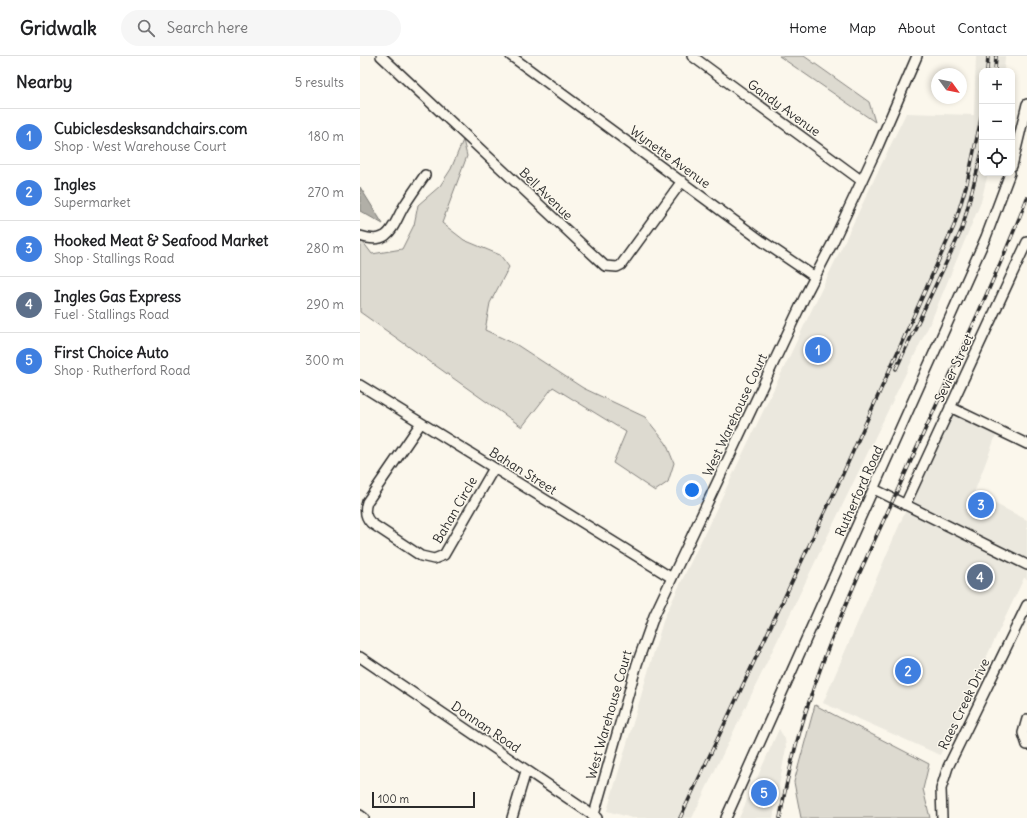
<!DOCTYPE html>
<html lang="en">
<head>
<meta charset="utf-8">
<style>
  body { margin:0; font-family:Delius,sans-serif; background:#f6f6f6; color:#202124 }
  .controls { position:absolute; right:12px; top:12px; display:grid; overflow:hidden; border-radius:8px; box-shadow:0 2px 6px #0003 }
  .controls button { width:36px; height:36px; display:grid; place-items:center; padding:0; border:0; border-bottom:1px solid #e0e0e0; background:#fff; color:#202124; font:20px sans-serif }
  .compass { position:absolute; left:571px; top:12px; width:36px; height:36px; border-radius:50%; background:#fff; box-shadow:0 2px 6px #0003; rotate:123deg }
  .scale { position:absolute; left:12px; bottom:10px; width:103px; box-sizing:border-box; padding-left:4px; border:2px solid #2b2b2b; border-top:0; font-size:11px; line-height:14px; white-space:nowrap; color:#2b2b2b; -webkit-text-stroke:3px #fbf7ec; paint-order:stroke }
  .you { position:absolute; left:332px; top:434px; width:14px; height:14px; margin:-10px; border:3px solid #fff; border-radius:50%; background:#1a73e8; box-shadow:0 0 0 6px #1a73e833 }
  .badge { display:grid; place-items:center; width:26px; height:26px; border-radius:50%; background:#d1495b; color:#fff; font-size:13px; font-weight:700 }
  .pin { position:absolute; translate:-50% -50%; border:2px solid #fff; box-shadow:0 1px 4px #0006 }
  .list { margin:0; padding:0; list-style:none }
  h2 { display:flex; justify-content:space-between; align-items:center; height:52px; margin:0; padding:0 16px; font-size:17px }
  h2 small { font-size:13px; font-weight:400; color:#757577 }
  .list li { display:grid; grid-template-columns:26px 1fr auto; gap:12px; align-items:center; box-sizing:border-box; height:56px; padding:0 16px; border-top:1px solid #e0e0e0 }
  .list b { display:block; font-size:15px; white-space:nowrap }
  .list p { margin:0; font-size:13px; white-space:nowrap; color:#757577 }
  .list em { font-size:13px; font-style:normal; color:#757577 }
  .icon { flex:none; width:22px; height:22px; fill:none; stroke:currentColor; stroke-width:2; stroke-linecap:round; stroke-linejoin:round }
  .map { position:relative; flex:none; width:667px; height:762px; overflow:hidden }
  header { display:flex; align-items:center; gap:24px; box-sizing:border-box; height:56px; padding:0 20px; background:#fff; border-bottom:1px solid #e0e0e0 }
  header strong { font-size:19px }
  nav { display:flex; gap:22px; margin-inline-start:auto; font-size:14px }
  .search { width:280px; height:36px; background:#f6f6f6; display:flex; align-items:center; gap:10px; box-sizing:border-box; padding:0 14px; border-radius:22px; color:#757577; font-size:15px }
  main { display:flex }
  aside { flex:1; background:#fff }
  .map>svg:first-child { display:block }
  .built { fill:#ebe8de }
  .green { fill:#dddad0; stroke:#84827e }
  .water { fill:#b1afa7; stroke:#7b7a75 }
  .lines { fill:none; stroke-linecap:round; stroke-linejoin:round }
  .minor-casing { stroke:#2b2b2b; stroke-width:12 }
  .minor { stroke:#fbf7ec; stroke-width:9 }
  .rail-casing { stroke:#2b2b2b; stroke-width:3.5 }
  .rail { stroke:#fbf7ec; stroke-width:2; stroke-dasharray:6; stroke-linecap:butt }
  .labels { text-anchor:middle; dominant-baseline:central; stroke-width:3; stroke-linejoin:round; paint-order:stroke }
  .street-label { font-size:13px; fill:#2b2b2b; stroke:#fbf7ec }
</style>
</head>
<body>
<header>
<strong>Gridwalk</strong>
<div class="search"><svg class="icon" aria-label="search" viewBox="0 0 24 24"><circle cx="10" cy="10" r="6"/><path d="M15 15l6 6"/></svg>Search here</div>
<nav><a>Home</a><a>Map</a><a>About</a><a>Contact</a></nav>
</header>
<main>
<aside>
<h2>Nearby<small>5 results</small></h2>
<ul class="list">
<li><span class="badge" style="background:#3f7fe0">1</span><div><b>Cubiclesdesksandchairs.com</b><p>Shop · West Warehouse Court</p></div><em>180 m</em></li>
<li><span class="badge" style="background:#3f7fe0">2</span><div><b>Ingles</b><p>Supermarket</p></div><em>270 m</em></li>
<li><span class="badge" style="background:#3f7fe0">3</span><div><b>Hooked Meat &amp; Seafood Market</b><p>Shop · Stallings Road</p></div><em>280 m</em></li>
<li><span class="badge" style="background:#5c6f8a">4</span><div><b>Ingles Gas Express</b><p>Fuel · Stallings Road</p></div><em>290 m</em></li>
<li><span class="badge" style="background:#3f7fe0">5</span><div><b>First Choice Auto</b><p>Shop · Rutherford Road</p></div><em>300 m</em></li>
</ul>
</aside>
<div class="map">
<svg width="667" height="762" viewBox="0 0 667 762">
  <rect width="100%" height="100%" fill="#fbf7ec"/>
  <filter id="ink" filterUnits="userSpaceOnUse"><feTurbulence type="fractalNoise" baseFrequency=".025" numOctaves="2"/><feDisplacementMap in="SourceGraphic" scale="8" xChannelSelector="R" yChannelSelector="G"/><feConvolveMatrix kernelMatrix="1 2 1 2 8 2 1 2 1" color-interpolation-filters="sRGB"/></filter>
  <g filter="url(#ink)">
    <path class="built" d="M616,0h29l-1,15h-22v102h6l-7,29 -50,119 -239,497h-60l-25,-7 57,-193 242,-505 68,2z
      M590,351l48,23 -24,63 53,27v59l-3,-1 -84,177 -117,-52z
      M419,673l6,10 1,9 -13,70h-34z"/>
    <path class="green" d="M419,0h25l65,46 6,20z
      M103,84l4,16 -25,67 22,17 36,15 9,12 -19,36 -5,27 32,15 66,43 62,29 21,26 8,20 -6,19 -13,9 -42,-28 13,-31 -73,-45 -31,40 -162,-115v-74l12,16 30,-5 12,-24 4,-20 22,-19 11,-17z
      M455,649l114,59 -6,25 7,29h-129l-7,-36z"/>
    <path class="water" d="M0,131l23,37 -23,-13z"/>
    <g class="lines">
      <defs>
        <path id="minor" d="M21,0l224,210 12,1 4,-2 61,-84
          M151,0l251,185 53,36
          M332,0l170,125
          M652,110l15,-62
          M0,180c30,10 32,-9 44,-30 7,-11 14,-21 21,-31
          M0,329l312,193
          M590,351l77,37
          M61,367l-54,79c-3,9 -2,15 4,21l50,33 13,3 10,-4 50,-87
          M514,433l153,76
          M545,449l122,-263
          M0,601l237,161
          M667,663l-4,14 4,12
          M0,759l4,3
          M152,762l14,-47
          M233,762l44,-154 17,-48 152,-322 26,-50 46,-98 39,-90
          M366,762l260,-581 24,-64
          M582,762l-1,-29 7,-22 79,-162"/>
      </defs>
      <use href="#minor" class="minor-casing"/>
      <use href="#minor" class="minor"/>
      <defs>
        <path id="rail" d="M627,15l1,-15
          M635,15l1,-15
          M536,313l66,-140 20,-77
          M320,762l162,-342 112,-250 13,-43 15,-69
          M420,762c18,-109 61,-207 108,-307 26,-57 52,-114 78,-171 21,-47 43,-94 61,-142"/>
      </defs>
      <use href="#rail" class="rail-casing"/>
      <use href="#rail" class="rail"/>
    </g>
  </g>
  <g class="labels">
    <g class="street-label">
      <text transform="translate(424 52) rotate(36)">Gandy Avenue</text>
      <text transform="translate(310 101) rotate(36)">Wynette Avenue</text>
      <text transform="translate(186 138) rotate(44)">Bell Avenue</text>
      <text transform="translate(594 312) rotate(-65)">Sevier Street</text>
      <text transform="translate(375 359) rotate(-65)">West Warehouse Court</text>
      <text transform="translate(163 415) rotate(32)">Bahan Street</text>
      <text transform="translate(499 435) rotate(-66)">Rutherford Road</text>
      <text transform="translate(95 454) rotate(-60)">Bahan Circle</text>
      <text transform="translate(604 648) rotate(-64)">Raes Creek Drive</text>
      <text transform="translate(249 659) rotate(-74)">West Warehouse Court</text>
      <text transform="translate(126 671) rotate(34)">Donnan Road</text>
    </g>
  </g>
</svg>
<div class="controls">
<button>+</button>
<button>−</button>
<button><svg class="icon" aria-label="locate" viewBox="0 0 24 24"><circle cx="12" cy="12" r="6"/><path d="M12 2v4M12 18v4M2 12h4M18 12h4"/></svg></button>
</div>
<svg class="compass" viewBox="-18 -18 36 36"><path d="M0-13l5 13h-10z" fill="#e53935"/><path d="M0 13l5-13h-10z" fill="#757577"/></svg>
<div class="scale">100 m</div>
<div class="you"></div>
<div class="pin badge" style="left:458px;top:294px;background:#3f7fe0">1</div>
<div class="pin badge" style="left:548px;top:615px;background:#3f7fe0">2</div>
<div class="pin badge" style="left:621px;top:449px;background:#3f7fe0">3</div>
<div class="pin badge" style="left:620px;top:521px;background:#5c6f8a">4</div>
<div class="pin badge" style="left:404px;top:737px;background:#3f7fe0">5</div>
</div>
</main>
</body>
</html>
